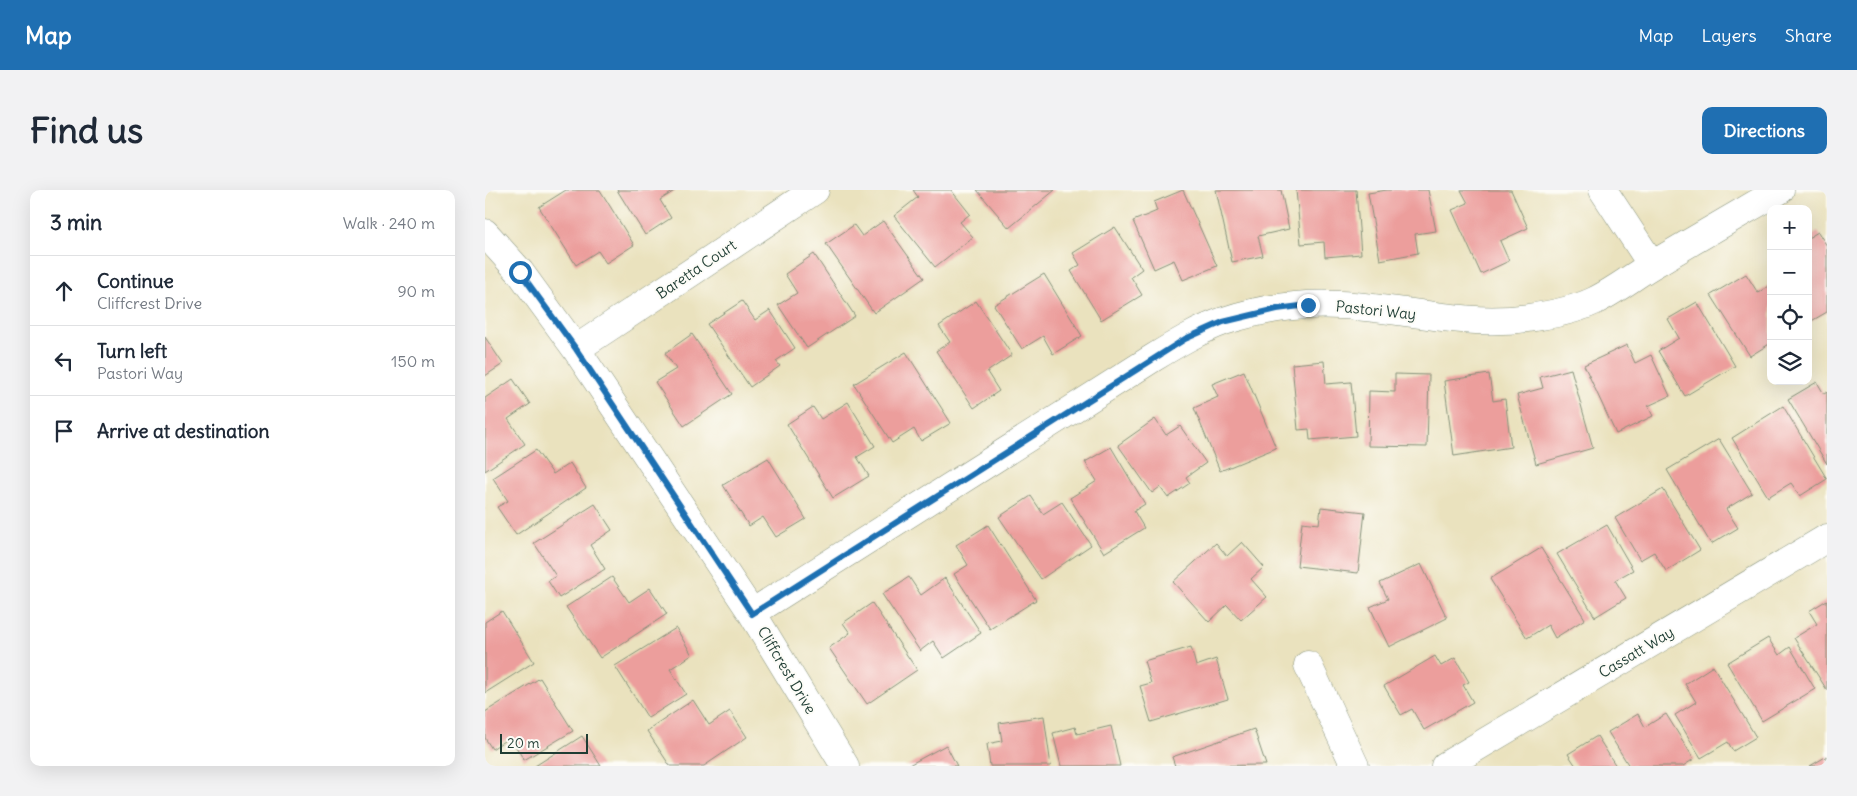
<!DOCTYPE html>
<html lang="en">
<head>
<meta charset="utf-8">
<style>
  body { margin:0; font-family:Delius,sans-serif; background:#f2f2f3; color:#1f2937 }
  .controls { position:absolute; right:15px; top:15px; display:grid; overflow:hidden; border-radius:10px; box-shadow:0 5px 20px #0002 }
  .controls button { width:45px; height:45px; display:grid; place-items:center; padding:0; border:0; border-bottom:1px solid #e0e1e3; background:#fff; color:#1f2937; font:25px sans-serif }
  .scale { position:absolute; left:15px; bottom:12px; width:88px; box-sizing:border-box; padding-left:5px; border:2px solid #1f3d34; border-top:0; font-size:14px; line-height:18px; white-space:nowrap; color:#1f3d34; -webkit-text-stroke:4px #fdfcf7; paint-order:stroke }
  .stop { position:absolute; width:15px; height:15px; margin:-11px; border:4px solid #1f6fb2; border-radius:50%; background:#fff }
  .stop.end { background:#1f6fb2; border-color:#fff; box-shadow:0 1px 5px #0008 }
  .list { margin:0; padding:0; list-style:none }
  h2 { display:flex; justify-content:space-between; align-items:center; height:65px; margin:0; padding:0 20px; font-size:21px }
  h2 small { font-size:16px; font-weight:400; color:#747a83 }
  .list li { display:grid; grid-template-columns:32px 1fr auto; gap:15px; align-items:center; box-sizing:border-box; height:70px; padding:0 20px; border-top:1px solid #e0e1e3 }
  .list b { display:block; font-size:19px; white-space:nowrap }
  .list p { margin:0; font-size:16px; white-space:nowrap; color:#747a83 }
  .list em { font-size:16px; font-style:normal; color:#747a83 }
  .icon { flex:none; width:28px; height:28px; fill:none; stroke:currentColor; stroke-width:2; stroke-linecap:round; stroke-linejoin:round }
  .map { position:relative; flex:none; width:1342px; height:576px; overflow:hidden; border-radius:10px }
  header { display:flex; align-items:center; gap:30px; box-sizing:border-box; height:70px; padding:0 25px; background:#1f6fb2; color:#fff }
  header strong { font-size:24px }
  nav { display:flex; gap:28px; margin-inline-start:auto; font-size:18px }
  .intro { display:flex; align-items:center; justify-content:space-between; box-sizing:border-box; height:120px; padding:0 30px }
  h1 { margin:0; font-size:35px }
  .button { padding:12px 22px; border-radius:10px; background:#1f6fb2; color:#fff; font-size:18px; font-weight:700 }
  main { display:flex; gap:30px; padding:0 30px }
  aside { flex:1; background:#fff; border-radius:10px; box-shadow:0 5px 20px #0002 }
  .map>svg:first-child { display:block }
  .building { fill:#ec9e9c }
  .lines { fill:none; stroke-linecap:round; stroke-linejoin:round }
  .street-casing { stroke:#849079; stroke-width:29 }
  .street { stroke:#fff; stroke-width:28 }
  .route { stroke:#1f6fb2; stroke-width:6 }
  .labels { text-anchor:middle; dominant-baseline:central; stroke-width:4; stroke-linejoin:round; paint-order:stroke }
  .street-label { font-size:15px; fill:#1f3d34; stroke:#fdfcf7 }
</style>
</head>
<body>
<header>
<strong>Map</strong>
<nav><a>Map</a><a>Layers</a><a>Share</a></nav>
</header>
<div class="intro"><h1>Find us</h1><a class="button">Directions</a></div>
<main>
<aside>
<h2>3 min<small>Walk · 240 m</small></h2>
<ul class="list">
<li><svg class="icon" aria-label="ahead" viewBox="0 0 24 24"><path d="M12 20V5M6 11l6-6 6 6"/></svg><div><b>Continue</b><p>Cliffcrest Drive</p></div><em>90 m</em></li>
<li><svg class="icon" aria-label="left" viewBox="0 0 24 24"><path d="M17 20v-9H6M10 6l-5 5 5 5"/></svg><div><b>Turn left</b><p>Pastori Way</p></div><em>150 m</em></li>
<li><svg class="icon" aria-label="arrive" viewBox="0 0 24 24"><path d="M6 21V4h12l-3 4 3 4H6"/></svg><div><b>Arrive at destination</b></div></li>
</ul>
</aside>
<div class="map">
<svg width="1342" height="576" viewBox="0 0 1342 576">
  <rect width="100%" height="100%" fill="#fdfcf7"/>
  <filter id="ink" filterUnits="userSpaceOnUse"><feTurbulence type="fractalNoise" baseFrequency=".02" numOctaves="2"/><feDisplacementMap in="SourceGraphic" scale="10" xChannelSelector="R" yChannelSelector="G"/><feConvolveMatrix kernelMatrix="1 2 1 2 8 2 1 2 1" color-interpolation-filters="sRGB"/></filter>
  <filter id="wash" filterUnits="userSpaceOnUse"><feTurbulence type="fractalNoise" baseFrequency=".0096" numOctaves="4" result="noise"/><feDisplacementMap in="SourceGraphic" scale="20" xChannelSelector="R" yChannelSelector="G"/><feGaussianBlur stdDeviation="1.12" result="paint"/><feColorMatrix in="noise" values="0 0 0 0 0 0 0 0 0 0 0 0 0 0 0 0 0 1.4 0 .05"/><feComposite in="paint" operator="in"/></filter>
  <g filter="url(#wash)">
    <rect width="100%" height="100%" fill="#eae2be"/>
    <g id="blocks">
      <path class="building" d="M81,0h34l34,55 -28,18 -8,-12 -22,14 -37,-58z
        M132,0h59l-16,10 11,18 -26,17z
        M428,0h38l19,24 -10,8 13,15 -38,30 -41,-51 24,-19z
        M492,0h78l-46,38z
        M698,0l34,76 -34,14 -9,-20 -20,9 -21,-48 24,-10 -3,-9z
        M731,0h65l8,39 -31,7 5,20 -31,6z
        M811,0h60l5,64 -36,3 -1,-15 -23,2z
        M902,0h41l8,41 -21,3 3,19 -38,7 -12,-67z
        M976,0h50l17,38 -28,13 9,20 -28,13 -29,-64 16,-7z
        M398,31l41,57 -50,35 -48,-69 28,-19 8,11z
        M630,37l27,42 -11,8 11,18 -41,25 -30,-49 9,-6 -7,-12z
        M1333,42l9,14v66l-19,11v-85z
        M329,64l41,62 -48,32 -29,-43 19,-12 -12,-19z
        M559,84l38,62 -29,18 -10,-18 -21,13 -28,-44z
        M1261,84l12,19 13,-9v59l-21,13 -39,-61z
        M257,111l13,19 15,-10 25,38 -19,13 4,5 -30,21 -43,-63z
        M491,111l36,54 -25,17 12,19 -25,17 -38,-57 14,-9 -11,-16z
        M1212,112l38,64 -50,30 -27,-45 21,-13 -11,-19z
        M207,144l40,60 -48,32 -29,-44 21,-13 -11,-16z
        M0,147l18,27 -18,12z
        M1142,155l8,18 16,-8 19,41 -22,10 5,10 -37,18 -32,-69z
        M421,162l45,71 -30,18 -7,-12 -22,14 -38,-59z
        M839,171l2,23 25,-2 5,54 -46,4 -1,-11 -11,1 -6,-66z
        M1086,179l22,79 -57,16 -19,-69 26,-7 -3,-11z
        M759,181l32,77 -56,23 -26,-63 24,-11 -6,-13z
        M910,184l34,1 -2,72 -59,-1 1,-55 26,1z
        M1004,184l4,27 12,-2 6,48 -57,9 -10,-75z
        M28,189l17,25 -22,15 17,25 -40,27v-73z
        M1332,192l7,12 3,-2v72l-39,-65z
        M363,212l27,44 -18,11 12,19 -36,22 -46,-74 26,-17 8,12z
        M1298,216l44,73 -27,17 -9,-13 -23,14 -36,-59z
        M670,229l11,16 14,-9 26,37 -20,14 4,6 -22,15 -8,-11 -8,6 -34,-48z
        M1234,249l33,54 -26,16 12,19 -27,16 -44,-74z
        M626,257l34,57 -11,7 10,17 -40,25 -34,-55 27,-17 -12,-19z
        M51,260l17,24 17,-11 16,25 -70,47 -19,-28 11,-6 -15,-23z
        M283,268l38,61 -30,18 -13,-20 -14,9 -26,-41z
        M1178,299l37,61 -34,21 -12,-19 -14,8 -25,-42z
        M546,306l12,18 19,-12 29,43 -50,34 -42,-62z
        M110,314l17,26 -22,15 15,24 -46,29 -11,-17 8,-5 -22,-33z
        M836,317l44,5 -7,61 -61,-7 5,-44 17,2z
        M503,335l48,75 -46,29 -36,-55 14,-9 -12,-20z
        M1122,335l26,45 -18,10 11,18 -31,19 -38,-63z
        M757,352l22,25 -13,12 16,18 -26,23 -14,-15 -18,17 -36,-40 43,-39 11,13z
        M1056,358l44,71 -30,19 -7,-13 -21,13 -37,-59z
        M936,374l26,54 -58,29 -19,-40 18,-8 -8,-16z
        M127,387l17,25 21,-14 17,26 -67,44 -34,-51z
        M424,387l12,18 24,-17 36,55 -37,25 -11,-17 -13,10 -38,-57z
        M1342,410v90l-33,-52 23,-14 -8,-13z
        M387,413l45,67 -50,34 -38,-56 21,-15 -7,-10z
        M17,421l32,51 -49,31v-71z
        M191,438l16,27 -22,14 16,25 -38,24 -33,-52z
        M1283,448l11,17 11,-8 25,42 -53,32 -35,-58z
        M706,457l5,19 20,-7 12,40 -77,23 -11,-36 11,-3 -7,-22z
        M950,466l6,10 14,-8 14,24 -6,3 10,17 -49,28 -12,-21 -11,6 -17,-29z
        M1228,476l43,71 -23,14 -5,-9 -27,16 -26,-43 21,-13 -11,-18z
        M55,488l33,53 -49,29 -14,-23 -18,12 -7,-11v-26z
        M208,510l16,25 21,-14 17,26 -43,29h-34l-23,-35z
        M1153,524l7,13 21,-13 28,45 -11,7h-54l-21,-34z
        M559,526l7,50h-61l-3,-22 15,-3 -3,-18z
        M626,536l9,40h-59l-8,-33 22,-6 2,7z
        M769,539l12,36 -91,1 -3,-9z
        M97,546l19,30h-66z
        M1112,546l19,30h-40l-8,-12z
        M461,555l11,21h-50z
        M1342,566v10h-17z"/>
    </g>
  </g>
  <g filter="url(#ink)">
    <use href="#blocks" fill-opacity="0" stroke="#849079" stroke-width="1"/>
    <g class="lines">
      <defs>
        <path id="street" d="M1118,0l49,75
          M0,43l35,39 56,77 176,264 93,153
          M91,159l239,-159
          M267,423l401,-255c23,-14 46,-28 71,-37 36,-12 78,-18 116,-16 62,3 125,22 188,13 22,-3 47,-8 66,-17 23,-11 43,-28 65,-40 40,-24 80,-47 121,-71
          M823,475l47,101
          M960,576l382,-228"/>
      </defs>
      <use href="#street" class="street-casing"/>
      <use href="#street" class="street"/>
    </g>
  </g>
  <g class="lines" filter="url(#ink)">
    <path class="route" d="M35,82l56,77 176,265 433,-275 38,-17 54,-13 31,-4"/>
  </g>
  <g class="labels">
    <g class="street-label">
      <text transform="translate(211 79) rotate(-34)">Baretta Court</text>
      <text transform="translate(891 120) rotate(6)">Pastori Way</text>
      <text transform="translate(1151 462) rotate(-31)">Cassatt Way</text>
      <text transform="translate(302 480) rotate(59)">Cliffcrest Drive</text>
    </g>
  </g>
</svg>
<div class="controls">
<button>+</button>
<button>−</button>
<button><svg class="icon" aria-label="locate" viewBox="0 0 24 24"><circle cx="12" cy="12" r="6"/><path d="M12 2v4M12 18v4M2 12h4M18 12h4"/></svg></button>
<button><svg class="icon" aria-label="layers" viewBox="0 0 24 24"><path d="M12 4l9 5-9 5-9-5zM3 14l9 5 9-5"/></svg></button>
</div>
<div class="scale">20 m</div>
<div class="stop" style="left:35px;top:82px"></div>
<div class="stop end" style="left:823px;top:115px"></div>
</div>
</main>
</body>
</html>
